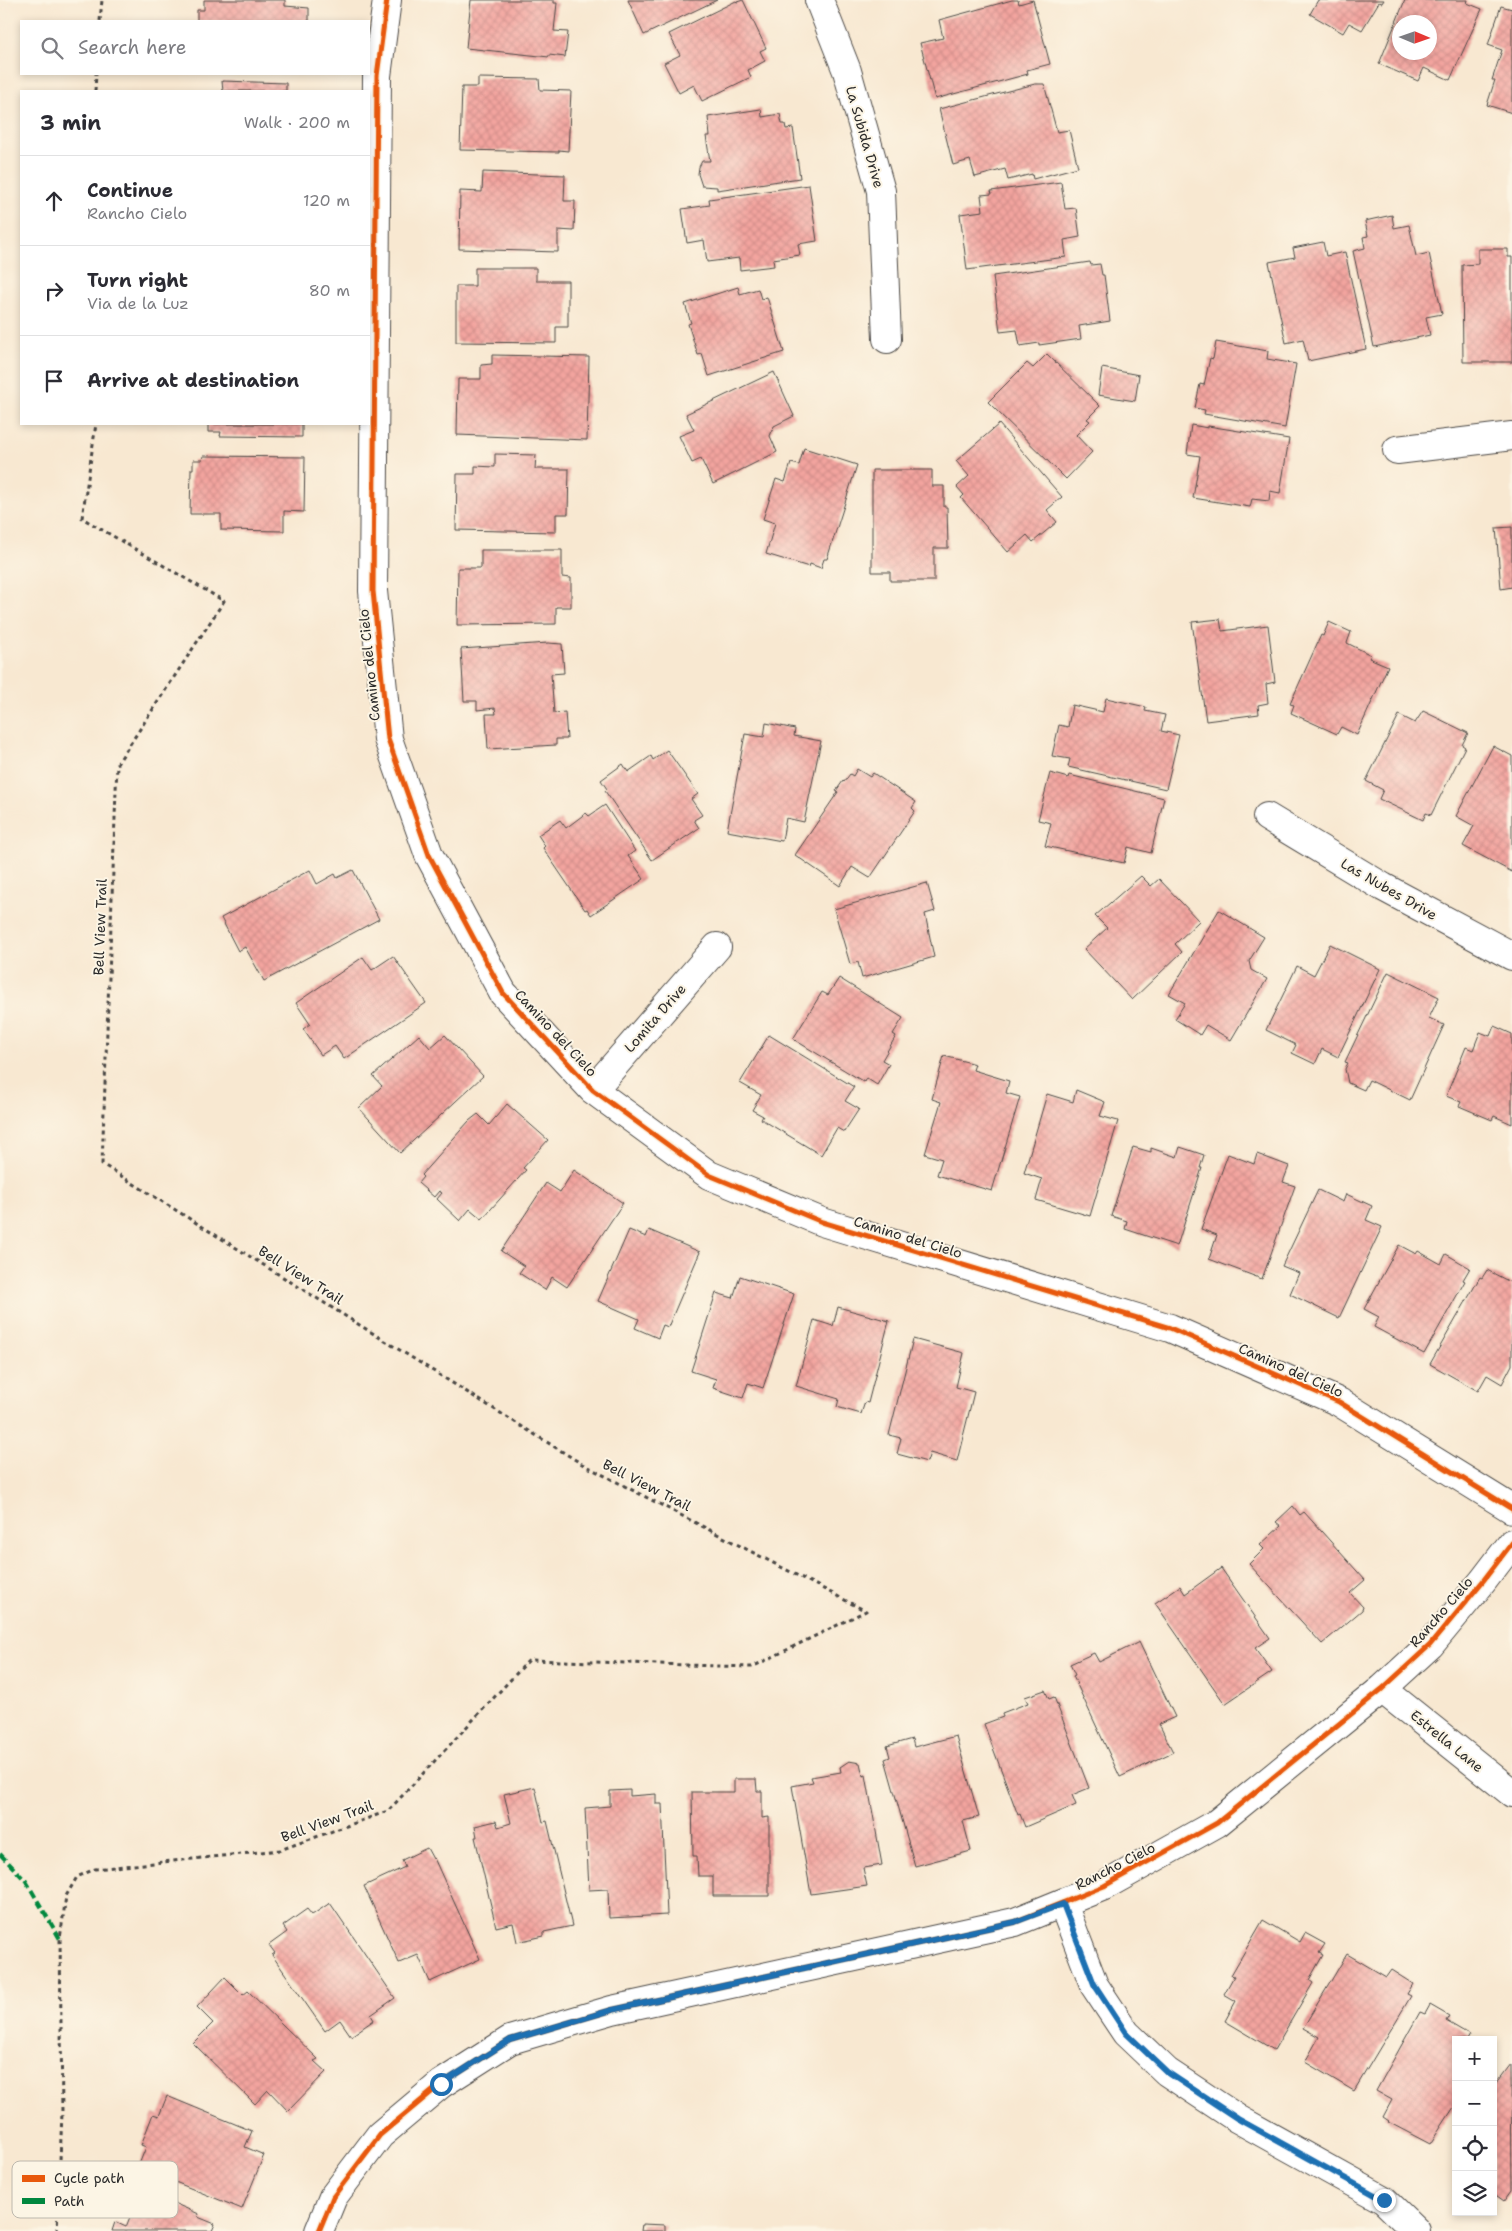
<!DOCTYPE html>
<html lang="en">
<head>
<meta charset="utf-8">
<style>
  body { margin:0; font-family:"Shantell Sans",sans-serif; background:#f2f2f3; color:#2b2b33 }
  .controls { position:absolute; right:15px; bottom:15px; display:grid; overflow:hidden; border-radius:0px; box-shadow:0 2px 8px #0003 }
  .controls button { width:45px; height:45px; display:grid; place-items:center; padding:0; border:0; border-bottom:1px solid #e1e1e2; background:#fff; color:#2b2b33; font:25px sans-serif }
  .compass { position:absolute; left:1392px; top:15px; width:45px; height:45px; border-radius:50%; background:#fff; box-shadow:0 2px 8px #0003; rotate:92deg }
  .stop { position:absolute; width:15px; height:15px; margin:-11px; border:4px solid #1f6fb2; border-radius:50%; background:#fff }
  .stop.end { background:#1f6fb2; border-color:#fff; box-shadow:0 1px 5px #0008 }
  .list { margin:0; padding:0; list-style:none }
  h2 { display:flex; justify-content:space-between; align-items:center; height:65px; margin:0; padding:0 20px; font-size:21px }
  h2 small { font-size:16px; font-weight:400; color:#7c7c81 }
  .list li { display:grid; grid-template-columns:32px 1fr auto; gap:15px; align-items:center; box-sizing:border-box; height:90px; padding:0 20px; border-top:1px solid #e1e1e2 }
  .list b { display:block; font-size:19px; white-space:nowrap }
  .list p { margin:0; font-size:16px; white-space:nowrap; color:#7c7c81 }
  .list em { font-size:16px; font-style:normal; color:#7c7c81 }
  .icon { flex:none; width:28px; height:28px; fill:none; stroke:currentColor; stroke-width:2; stroke-linecap:round; stroke-linejoin:round }
  .map { position:relative; flex:none; width:1512px; height:2231px; overflow:hidden }
  .search { position:absolute; background:#fff; box-shadow:0 2px 8px #0003; left:20px; top:20px; width:350px; height:55px; display:flex; align-items:center; gap:12px; box-sizing:border-box; padding:0 18px; border-radius:0px; color:#7c7c81; font-size:19px }
  .panel { position:absolute; background:#fff; box-shadow:0 2px 8px #0003; left:20px; top:90px; width:350px; height:335px; border-radius:0px }
  .map>svg:first-child { display:block }
  .building { fill:url(#building-cross-hatch); fill-rule:evenodd }
  .lines { fill:none; stroke-linecap:round; stroke-linejoin:round }
  .street-casing { stroke:#4a4744; stroke-width:30 }
  .path { stroke:#4a4744; stroke-width:3; stroke-dasharray:4 4; stroke-linecap:butt }
  .street { stroke:#fff; stroke-width:28 }
  .quiet { stroke:#00873e; stroke-width:4; stroke-dasharray:8 4; stroke-linecap:butt }
  .cycleway-casing { stroke:#fcf5e5; stroke-width:8 }
  .cycleway { stroke:#e8590c; stroke-width:5 }
  .route { stroke:#1f6fb2; stroke-width:6 }
  .labels { text-anchor:middle; dominant-baseline:central; stroke-width:4; stroke-linejoin:round; paint-order:stroke }
  .street-label { font-size:14px; fill:#2b2b2b; stroke:#fcf5e5 }
  .key { fill:#fcf5e5; stroke:#bdb8ad; stroke-width:1 }
  .key-label { font-size:14px; fill:#2b2b2b }
</style>
</head>
<body>
<div class="map">
<svg width="1512" height="2231" viewBox="0 0 1512 2231">
  <defs>
    <pattern id="building-cross-hatch" width="8" height="8" patternUnits="userSpaceOnUse" patternTransform="scale(1.25)"><rect width="8" height="8" fill="#f3a49f"/><path d="M0 0l8 8M0 8l8-8" fill="none" stroke="#d08d89"/></pattern>
  </defs>
  <rect width="100%" height="100%" fill="#fcf5e5"/>
  <filter id="ink" filterUnits="userSpaceOnUse"><feTurbulence type="fractalNoise" baseFrequency=".02" numOctaves="2"/><feDisplacementMap in="SourceGraphic" scale="10" xChannelSelector="R" yChannelSelector="G"/><feConvolveMatrix kernelMatrix="1 2 1 2 8 2 1 2 1" color-interpolation-filters="sRGB"/></filter>
  <filter id="wash" filterUnits="userSpaceOnUse"><feTurbulence type="fractalNoise" baseFrequency=".0096" numOctaves="4" result="noise"/><feDisplacementMap in="SourceGraphic" scale="20" xChannelSelector="R" yChannelSelector="G"/><feGaussianBlur stdDeviation="1.12" result="paint"/><feColorMatrix in="noise" values="0 0 0 0 0 0 0 0 0 0 0 0 0 0 0 0 0 1.4 0 .05"/><feComposite in="paint" operator="in"/></filter>
  <g filter="url(#wash)">
    <rect width="100%" height="100%" fill="#f8e8d1"/>
    <g id="blocks">
      <path class="building" d="M204,0h81v6l24,2v13h-112v-11h7z
        M471,0h83v3h3l-3,28 14,1 -3,25 -16,-2v2l-83,-9z
        M628,0h89l-73,35z
        M743,0l23,48 -6,3 5,10 -17,9 3,7 -49,24 -8,-16 -15,8 -15,-30 16,-8 -11,-21 67,-33 1,1z
        M1012,0h6l1,4 14,-4 17,64 -23,6 1,4 -93,25 -15,-56 23,-5 -4,-18z
        M1318,0h66l-2,3 -3,-1 -17,28 -13,-7 -6,10 -33,-19z
        M1405,0h63l-1,3 15,6 -32,71 -26,-12 -6,13 -39,-17zM1400,22h30v30h-30z
        M1501,6l11,3v104l-25,-8 8,-25h-3l10,-30 -14,-5z
        M478,78l61,1 1,11 31,1 -3,60 -9,-1v2l-99,-2 2,-63h16z
        M222,81l64,2v8h-63z
        M1035,84h9l13,48 12,-2 9,37 -45,12 -1,-5 -24,6 -3,-11 -30,8 -5,-17 -17,5 -14,-56z
        M761,109l1,8 18,-3 2,10h3l1,5 7,-1 7,50 -83,12v-3l-15,-1 -4,-12 1,-7 3,-6h8l-4,-25h4l-2,-19z
        M483,172l82,3 -1,26h11l-1,30 -16,-1v22l-99,-3 1,-58 22,1z
        M1061,182l4,27 11,-1 4,29 -16,3 2,17 -99,13 -7,-56 23,-3 -2,-16 11,-1 -1,-3z
        M809,185l8,56 -19,3 2,11 -27,4 1,7 -34,4 -1,-12 -32,4 -3,-22 -17,3 -5,-34 28,-4 -1,-6z
        M1392,215l2,13 15,-3 7,31 13,-3 13,61 -16,3 4,18 -56,12 -21,-96 12,-3 -2,-11 5,-1 -3,-15z
        M1323,242l3,14 19,-4 21,97 -58,12 -5,-22 -17,4 -17,-81 26,-5 -2,-9z
        M1478,249h30v8h4v105h-49l-1,-97 16,-1z
        M1090,262l1,3 9,-1 2,11h2l6,46 -31,5 2,13 -42,6v-2l-19,3 -3,-16 -17,2 -7,-56z
        M475,268h61v13h32v46h-12v16l-100,-1v-56h19z
        M738,287l2,7 18,-5 3,10 6,-2 17,55 -75,24 -7,-22 -4,1 -10,-31 3,-1 -6,-19z
        M1216,342l52,9 -1,8 29,5 -11,64 -81,-14 1,-4 -10,-2 5,-24 4,1 6,-27 3,1z
        M1047,354l53,52 -13,13 3,2 -14,14 16,17 -26,27 -78,-77 39,-39 6,5z
        M492,355l97,2 -2,83 -130,-5 1,-56h23v-14l11,-1z
        M1102,368l37,7 -4,26 -37,-6z
        M774,372l20,44 -20,10 -4,10 7,16 -64,32 -12,-25 -9,4 -13,-27 15,-6 -8,-16z
        M208,424h94v13l-82,-1 1,-4h-13z
        M999,424l63,73 -15,13 10,12 -24,20 -6,-7 -19,17 -47,-54 3,-3 -7,-8 12,-11 -13,-15z
        M1191,425l17,3v-2l81,13 -9,54 -10,-2 -1,10 -17,-2 -2,8 -57,-9 7,-42 -13,-2z
        M804,448l53,17 -30,94h-3l-3,9 -11,-4 -1,3 -43,-13 9,-31 -12,-4 13,-40 9,3 6,-19 8,2z
        M495,454l41,1 -1,14h34l-1,45h-12v18l-100,-2 1,-56h18v-8l20,1z
        M203,456l102,1 -1,55 -20,-1v20l-63,-1v-16h-31l1,-45h2v-9h9z
        M872,470h60v16h12v21h3l1,41h-14v33h-44v-9h-18z
        M1512,527v60l-11,2 -5,-61z
        M481,550h81v27l9,1v29h-15v17l-99,1 1,-57h23z
        M1220,619l2,12 46,-6 7,57 -9,2 2,19 -10,2 1,9 -53,7 -14,-99z
        M1329,622l22,10 -4,11 24,12 -2,3 19,8 -31,69 -16,-8 -4,7 -46,-21 3,-8 -4,-1 31,-69 2,1z
        M548,643l14,1 2,29 -13,1 3,39 11,-1 2,27h-11v6l-68,4 -2,-35h10l-1,-6 -18,2v-9h-13l-3,-52z
        M1106,698l40,9 -1,4 20,4 -4,16 18,4 -13,54 -98,-22 2,-8 -18,-3 7,-31 9,2 4,-22 31,7z
        M1423,711l45,22 -6,12 3,2 -34,68 -5,-2 -3,7 -44,-21 4,-9 -17,-9 33,-66 16,8z
        M766,723l29,6 -1,7 27,5 -17,81 -18,-4 -4,23 -55,-10 18,-97 19,3z
        M1493,746l19,10v116l-49,-26 11,-20 -18,-10z
        M667,750l31,44 -7,5 11,16 -8,5 5,8 -47,32 -47,-69 2,-2 -6,-9 22,-16 5,8 23,-16 2,4z
        M857,769l13,8 3,-4 43,29 -4,6 3,3 -45,67 -18,-11 -12,19 -45,-31 43,-63 -2,-1 7,-10 1,1 6,-8 3,2z
        M1050,773l18,5 1,-3 95,23 -13,55 -23,-6 -4,16 -79,-17 6,-23 -13,-3z
        M605,805l30,46 -7,5 16,23 -53,36 -4,-6 -2,1 -42,-62 2,-2 -7,-11 22,-15 6,8 20,-15 3,3z
        M310,870l7,14 18,-10 2,4 16,-8 26,49 -115,62 -19,-34 -7,4 -17,-33z
        M1141,876l10,10 8,-7 40,42 -24,23 7,8 -50,48 -48,-51 23,-21 -12,-12z
        M927,883l8,28 -10,3 9,43 -72,21 -4,-16 -8,2 -16,-55z
        M1219,910l45,27 -15,24 2,9 16,9 -36,61 -25,-15 -6,10 -25,-16 10,-16 -16,-9z
        M1330,944l50,25 -42,88 -16,-8 -7,15 -23,-11 4,-8 -30,-15 31,-64 17,9z
        M393,956l33,47 -82,56 -9,-13 -14,9 -18,-26 7,-5 -14,-21 67,-46 9,13z
        M1388,972l51,25 -10,21 15,7 -34,75 -41,-20 -5,10 -16,-7 -3,-14 3,-6 -3,-1z
        M839,978l64,40 -10,16 3,2 -14,24 7,4 -12,21 -11,-7 -2,4 -71,-43 29,-47 6,3z
        M1494,1026l18,8v90l-18,-8 -2,4 -33,-14 2,-4 -15,-6 20,-49 7,3 7,-18 10,4z
        M419,1035l11,13 15,-13 38,41 -83,77 -41,-45 23,-22 -9,-10z
        M769,1035l85,52 -9,14 14,8 -15,23 -7,-4 -16,27 -60,-36 2,-3 -11,-6 9,-15 -21,-12z
        M944,1056l31,8 -2,6 36,11 -3,12 14,4 -28,94 -55,-16 5,-16 -17,-5 16,-52 -9,-3z
        M1076,1090l29,12 -5,14 18,5 -28,95 -54,-16 6,-21 -18,-6 23,-79 26,8z
        M507,1104l41,36 -25,28 3,2 -44,49 -12,-10 -10,12 -23,-22 5,-6 -3,-2 -5,6 -16,-14 5,-6 -2,-2 48,-54 9,-7 11,11z
        M1133,1147l18,5v-4l26,9 3,-10 24,8 -4,13h2l-25,78 -52,-17 2,-8 -16,-5z
        M1228,1154l26,10 3,-10 32,12 -6,16 12,4 -33,93 -53,-20 8,-24 -16,-6z
        M574,1170l49,33 -56,84 -15,-10 -7,13 -26,-17 5,-7 -23,-15 45,-68 14,9z
        M1318,1190l25,12 3,-8 26,12 -6,14 16,7 -43,91 -49,-24 9,-21 -17,-7z
        M629,1230l17,7 3,-7 51,22 -32,75 -5,-2 -5,13 -23,-10 4,-9 -41,-18z
        M1399,1245l17,9 2,-3 23,13 5,-10 24,14 -7,12 2,1 -41,73 -50,-27 5,-10 -15,-8z
        M1487,1270l25,13v82l-10,19 -15,-9 -9,16 -48,-27 50,-87 2,1z
        M740,1276l54,18 -31,94 -15,-5 -5,15 -30,-10 3,-9 -25,-8 25,-78 17,5z
        M838,1307l51,14 -21,82 -3,-1 -4,12 -24,-7 2,-8 -43,-13 18,-66 19,6z
        M913,1339l51,14 -8,34 18,5 -17,69 -27,-8 -3,9 -30,-8 4,-16 -12,-3z
        M1293,1506l7,9 4,-3 61,68 -15,13 13,14 -1,3 -40,34 -73,-80 15,-15 -4,-4 21,-19 -5,-4z
        M1221,1568l49,70 -15,10 17,24 -47,32 -70,-101 25,-17 5,8z
        M1139,1642l36,75 -16,7 14,28 -53,25 -47,-101 2,-1 -5,-11 24,-11 5,9z
        M1045,1690l4,9 5,-2 35,91 -17,7 4,10 -51,22 -5,-13 -2,1 -34,-91 19,-7 -1,-4 26,-10 -3,-6z
        M956,1736l23,81 -16,4 8,30 -56,15 -30,-107 5,-2 -3,-11 25,-7 2,8z
        M849,1761l11,2 3,13 3,-1 16,90 -19,3 4,18 -56,8 -19,-108 21,-4 -2,-5 30,-5 -1,-5z
        M734,1779h22l1,12h5v27l7,-1v79h-56v-20h-15l-1,-20h-4l-1,-64h42z
        M535,1787l8,35 4,-1 25,105 -28,6v4l-27,6 -4,-19 -17,4 -21,-90h2l-2,-11 21,-5 2,6 13,-4 -7,-29z
        M630,1790v6l26,-2v10h6l5,111 -58,3 -1,-29 -19,1 -4,-82 25,-2v-15z
        M427,1848l6,11 1,-1 46,101 -50,23 -12,-27 -19,8 -35,-77 41,-19 -3,-7z
        M330,1903l65,95 -24,17 3,5 -23,16 -11,-16 -15,11 -53,-76 3,-2 -6,-8 18,-13 -4,-6 24,-17 5,6z
        M1263,1920l37,22 5,-9 20,11 -6,9 4,2 -14,25 4,3 -39,67 -49,-29 11,-20 -12,-7 10,-18 -3,-1z
        M1347,1954l39,23 5,-7 22,14 -6,10 4,2 -57,95 -49,-29 14,-25 -16,-9z
        M225,1977l18,18 5,-4 70,68 -4,2 12,11 -38,39 -20,-21 -13,14 -62,-61 20,-20 -16,-16z
        M1430,2005l19,11 -3,5 24,14 -3,5h-11v64l-26,40 -42,-22 1,-1 -6,-4 9,-17 -16,-9 44,-79 5,2z
        M1511,2064l1,126 -8,11 -11,-8v-105z
        M167,2096l85,35 -7,16 19,8 -22,54 -104,-42 8,-20 -5,-2 12,-31 6,2z
        M141,2189l58,25 -1,3 17,7 -3,7h-100l3,-9 11,5z
        M642,2224l23,1v6h-24z"/>
    </g>
  </g>
  <g filter="url(#ink)">
    <use href="#blocks" fill-opacity="0" stroke="#4a4744" stroke-width="1"/>
    <g class="lines">
      <defs>
        <path id="street" d="M387,0l-10,76 -4,515 15,148 41,116 74,138 90,97 116,85 113,47 348,106 169,74 173,107
          M819,0l28,71 34,120 6,148
          M1397,450l115,-14
          M1267,817l116,70 129,69
          M593,1090l124,-143
          M1382,1689l130,104
          M1063,1904l31,81 32,48 41,39 71,47 146,81 32,31
          M319,2231l14,-34 47,-62 61,-51 69,-44 102,-30 403,-88 89,-36 113,-63 165,-134 48,-44 53,-64 29,-38"/>
      </defs>
      <use href="#street" class="street-casing"/>
      <path class="path" d="M100,21l2,-21
        M95,91l1,-17
        M57,2231l5,-118 -2,-174 6,-43 11,-19 18,-8 185,-19 108,-39 141,-151 223,7 114,-56 -284,-147 -480,-300 15,-400 107,-163 -142,-83 14,-94"/>
      <use href="#street" class="street"/>
      <path class="quiet" d="M0,1854l26,27 34,58"/>
      <defs>
        <path id="cycleway" d="M387,0l-10,76 -4,515 15,148 41,116 74,138 90,97 116,85 113,47 348,106 169,74 173,107
          M319,2231l14,-34 47,-62 61,-51 69,-44 102,-30 403,-88 89,-36 113,-63 165,-134 48,-44 53,-64 29,-38"/>
      </defs>
      <use href="#cycleway" class="cycleway-casing"/>
      <use href="#cycleway" class="cycleway"/>
    </g>
  </g>
  <g class="lines" filter="url(#ink)">
    <path class="route" d="M441,2084l69,-44 102,-30 403,-88 48,-18 31,80 32,49 41,39 71,47 146,81"/>
  </g>
  <g class="labels">
    <g class="street-label">
      <text transform="translate(865 137) rotate(74)">La Subida Drive</text>
      <text transform="translate(369 665) rotate(-96)">Camino del Cielo</text>
      <text transform="translate(1389 889) rotate(30)">Las Nubes Drive</text>
      <text transform="translate(100 927) rotate(-88)">Bell View Trail</text>
      <text transform="translate(655 1018) rotate(-49)">Lomita Drive</text>
      <text transform="translate(556 1033) rotate(47)">Camino del Cielo</text>
      <text transform="translate(908 1237) rotate(17)">Camino del Cielo</text>
      <text transform="translate(301 1275) rotate(32)">Bell View Trail</text>
      <text transform="translate(1291 1370) rotate(24)">Camino del Cielo</text>
      <text transform="translate(647 1485) rotate(27)">Bell View Trail</text>
      <text transform="translate(1441 1612) rotate(-49)">Rancho Cielo</text>
      <text transform="translate(1447 1741) rotate(39)">Estrella Lane</text>
      <text transform="translate(327 1821) rotate(-20)">Bell View Trail</text>
      <text transform="translate(1115 1866) rotate(-27)">Rancho Cielo</text>
    </g>
  </g>
  <rect x="12" y="2161" width="166" height="57" rx="8" class="key"/>
  <rect x="22" y="2175" width="23" height="7" fill="#e8590c"/>
  <rect x="22" y="2198" width="23" height="6" fill="#00873e"/>
  <g class="key-label">
    <text x="54" y="2183">Cycle path</text>
    <text x="54" y="2206">Path</text>
  </g>
</svg>
<div class="controls">
<button>+</button>
<button>−</button>
<button><svg class="icon" aria-label="locate" viewBox="0 0 24 24"><circle cx="12" cy="12" r="6"/><path d="M12 2v4M12 18v4M2 12h4M18 12h4"/></svg></button>
<button><svg class="icon" aria-label="layers" viewBox="0 0 24 24"><path d="M12 4l9 5-9 5-9-5zM3 14l9 5 9-5"/></svg></button>
</div>
<svg class="compass" viewBox="-18 -18 36 36"><path d="M0-13l5 13h-10z" fill="#e53935"/><path d="M0 13l5-13h-10z" fill="#7c7c81"/></svg>
<div class="stop" style="left:441px;top:2084px"></div>
<div class="stop end" style="left:1384px;top:2200px"></div>
<div class="search"><svg class="icon" aria-label="search" viewBox="0 0 24 24"><circle cx="10" cy="10" r="6"/><path d="M15 15l6 6"/></svg>Search here</div>
<section class="panel">
<h2>3 min<small>Walk · 200 m</small></h2>
<ul class="list">
<li><svg class="icon" aria-label="ahead" viewBox="0 0 24 24"><path d="M12 20V5M6 11l6-6 6 6"/></svg><div><b>Continue</b><p>Rancho Cielo</p></div><em>120 m</em></li>
<li><svg class="icon" aria-label="right" viewBox="0 0 24 24"><path d="M7 20v-9h11M14 6l5 5-5 5"/></svg><div><b>Turn right</b><p>Via de la Luz</p></div><em>80 m</em></li>
<li><svg class="icon" aria-label="arrive" viewBox="0 0 24 24"><path d="M6 21V4h12l-3 4 3 4H6"/></svg><div><b>Arrive at destination</b></div></li>
</ul>
</section>
</div>
</body>
</html>
